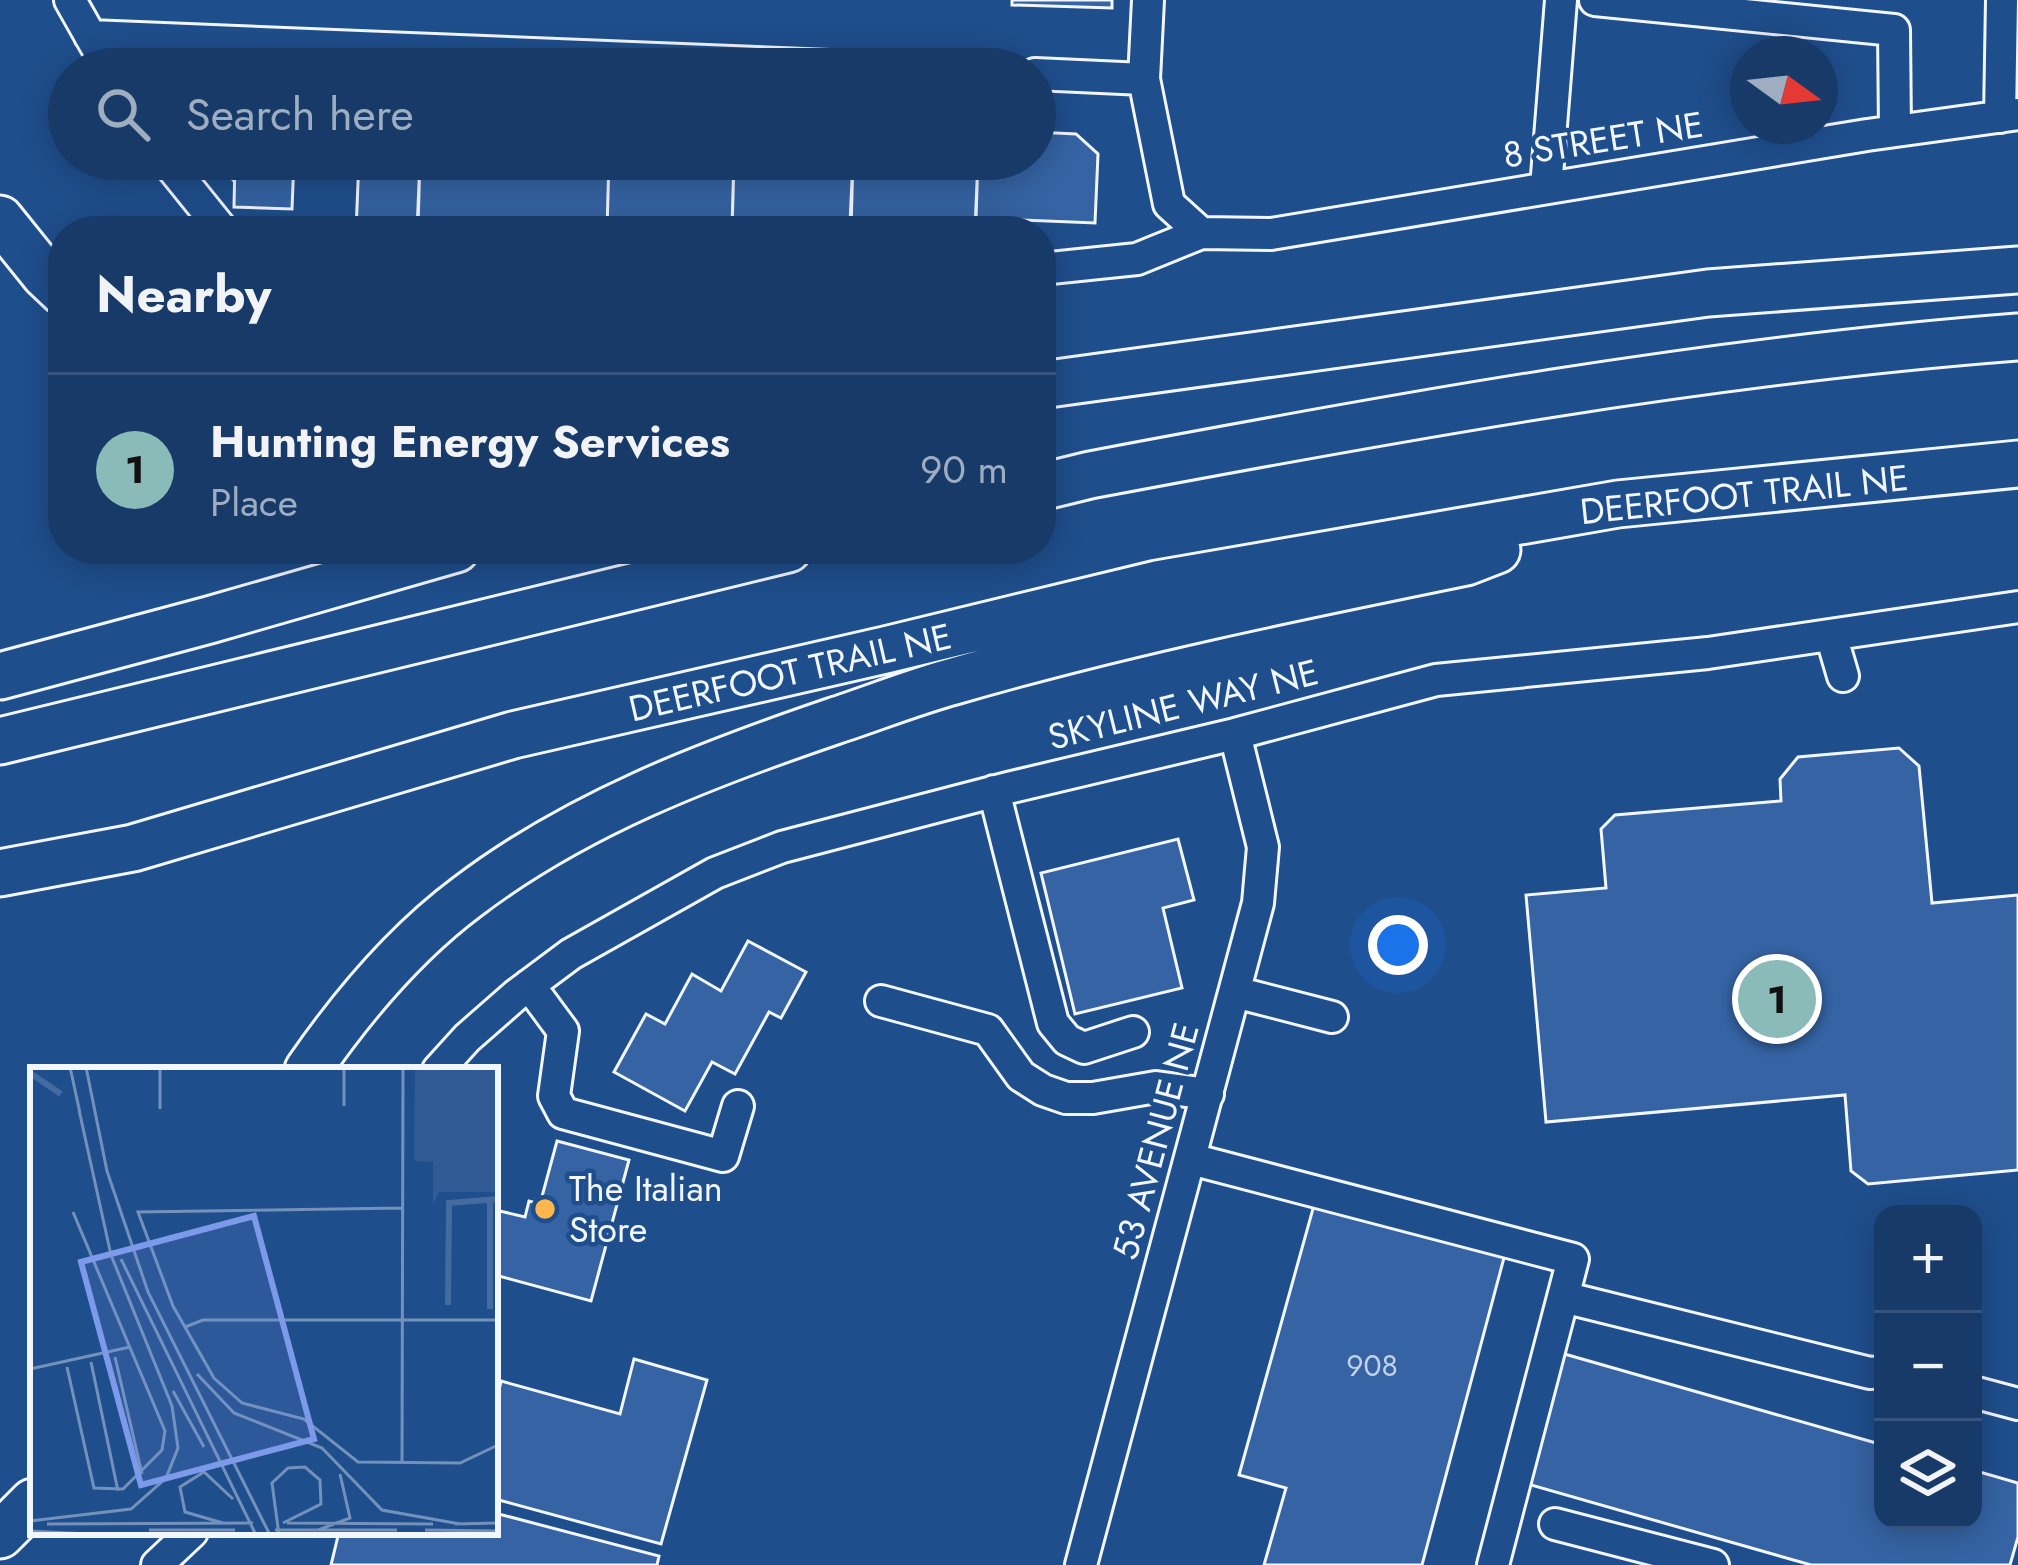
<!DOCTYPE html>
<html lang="en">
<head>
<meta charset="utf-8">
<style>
  body { margin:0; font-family:Jost,sans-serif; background:#244571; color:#f1f3f6 }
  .controls { position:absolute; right:36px; bottom:36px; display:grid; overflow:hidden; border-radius:24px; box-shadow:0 6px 30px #0003 }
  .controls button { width:108px; height:108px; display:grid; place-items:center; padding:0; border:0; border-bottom:3px solid #36547d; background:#173a69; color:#f1f3f6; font:60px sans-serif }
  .compass { position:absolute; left:1730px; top:36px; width:108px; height:108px; border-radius:50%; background:#173a69; box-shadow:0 6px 30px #0003; rotate:105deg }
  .you { position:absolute; left:1398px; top:945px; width:42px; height:42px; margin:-30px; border:9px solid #fff; border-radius:50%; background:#1a73e8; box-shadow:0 0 0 18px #1a73e833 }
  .badge { display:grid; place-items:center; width:78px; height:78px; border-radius:50%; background:#8bbbb9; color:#111; font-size:39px; font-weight:700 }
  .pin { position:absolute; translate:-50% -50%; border:6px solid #fff; box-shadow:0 3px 12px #0006 }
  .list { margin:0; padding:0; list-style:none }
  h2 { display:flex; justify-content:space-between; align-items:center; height:156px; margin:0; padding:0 48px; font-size:51px }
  h2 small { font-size:39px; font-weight:400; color:#9eadc0 }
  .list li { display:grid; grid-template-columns:78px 1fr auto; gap:36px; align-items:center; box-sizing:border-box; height:192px; padding:0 48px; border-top:3px solid #36547d }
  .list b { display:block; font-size:45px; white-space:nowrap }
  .list p { margin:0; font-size:39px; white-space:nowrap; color:#9eadc0 }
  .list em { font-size:39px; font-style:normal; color:#9eadc0 }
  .icon { flex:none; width:66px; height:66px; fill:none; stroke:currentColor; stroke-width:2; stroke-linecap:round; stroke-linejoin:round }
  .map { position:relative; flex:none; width:2018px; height:1565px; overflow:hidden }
  .search { position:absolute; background:#173a69; box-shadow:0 6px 30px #0003; left:48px; top:48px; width:1008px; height:132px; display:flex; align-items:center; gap:30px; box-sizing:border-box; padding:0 42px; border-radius:66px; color:#9eadc0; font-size:45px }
  .panel { position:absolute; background:#173a69; box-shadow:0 6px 30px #0003; left:48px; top:216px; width:1008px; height:348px; border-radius:48px }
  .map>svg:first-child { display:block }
  .building { fill:#3563a3; stroke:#f2f6ff; stroke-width:3 }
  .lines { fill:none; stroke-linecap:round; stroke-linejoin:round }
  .minor-casing { stroke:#f2f6ff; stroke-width:36 }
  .highway-casing { stroke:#f2f6ff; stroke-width:51 }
  .minor { stroke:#1f4e8c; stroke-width:30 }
  .highway { stroke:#1f4e8c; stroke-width:45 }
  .poi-dot { fill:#ffb74d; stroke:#1f4e8c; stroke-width:4.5 }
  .labels { text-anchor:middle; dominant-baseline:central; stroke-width:9; stroke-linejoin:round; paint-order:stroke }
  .number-label { font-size:30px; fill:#c3d1e8 }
  .street-label { font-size:36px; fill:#f2f6ff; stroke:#1f4e8c }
  .poi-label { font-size:36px; fill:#f2f6ff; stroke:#1f4e8c; text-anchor:start }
  .inset-river { fill:none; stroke:#446ba0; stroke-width:6 }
  .inset-road { fill:none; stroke:#7391ba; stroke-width:3 }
  .view { fill:#7d9aea; fill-opacity:0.15; stroke:#7d9aea; stroke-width:6 }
  .inset-edge { fill:none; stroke:#f2f6ff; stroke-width:6 }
</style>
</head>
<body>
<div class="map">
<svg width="2018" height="1565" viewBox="0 0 2018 1565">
  <rect width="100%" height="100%" fill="#1f4e8c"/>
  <path class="building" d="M1012,0h100v8l-100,-3z
    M1035,132l41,2 22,20 -3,69 -119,-5 2,-59h57z
    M214,159h21l-1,22z
    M235,159h59l-2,50 -58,-2z
    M359,159h61l-3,72h-61z
    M420,159h189l-2,71 -189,-4z
    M609,159h125l-2,72 -125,-1z
    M734,159h119l-2,71 -119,-4z
    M853,159h125l-3,70 -125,-6z
    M732,226l47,1v4h-47z
    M1899,748l20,18 13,137 86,-8v275l-150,14 -17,-13 -6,-76 -299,27 -20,-227 80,-7 -5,-59 14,-14 166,-14 -1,-22 18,-22z
    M1178,839l16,61 -31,8 19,80 -107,26 -34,-141z
    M748,941l58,31 -25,46 -12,-6 -34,62 -23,-12 -27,49 -71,-39 32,-58 19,10 27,-50 29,17z
    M557,1141l72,19 -38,141 -96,-26v-47l5,-17 25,6 4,-16 11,3z
    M1314,1205l191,49 -83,311h-158l22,-77 -47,-13z
    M1561,1353l322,92v75h90v-50l45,13v54l-8,28h-199l-287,-82z
    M634,1359l73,21 -46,164 -166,-45v-114l5,1 1,-5 119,33z
    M495,1513l164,43 -2,9h-326l8,-33h156z"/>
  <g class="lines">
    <defs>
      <path id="minor" d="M70,0l39,69
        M1148,0l-4,79 25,125 32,29
        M1595,0l299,30 1,101
        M90,36l814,33
        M1035,74l109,5
        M2000,117l2,-117
        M165,159l58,72
        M1546,188l15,-188
        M1041,269l96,-10 64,-26 70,1 596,-99 151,-21
        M1831,635l12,41
        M994,791l59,232 14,17 17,8 49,-16
        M529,985l34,46 -9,65 9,17 160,43 15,-50
        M1235,992l97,25
        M881,1001l107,29 33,46 22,14 23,8h27l63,-11 52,7
        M438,1070l29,-32 49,-43 55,-41 144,-81 67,-26 226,-59 227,-54 201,-54 272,-27 310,-46
        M1191,1159l382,100 -80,306
        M1563,1297l307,76 13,-1
        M1973,1392l45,12
        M1555,1524l158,41
        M157,1565l35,-33
        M1081,1565l177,-662 5,-56 -28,-113"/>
      <path id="highway" d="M0,219l45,56 18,17
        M1041,385l667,-92 310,-23
        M1041,487l49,-12c307,-58 616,-114 928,-138
        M0,676l209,-56 247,-71
        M0,741l788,-192
        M0,873l133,-25 380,-113 372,-85 272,-66 461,-80 400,-40
        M308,1070c45,-65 96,-126 159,-173 109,-83 238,-132 367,-176 40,-13 79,-29 120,-40 169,-49 340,-84 512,-119l31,-12
        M0,1535l33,-33"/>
    </defs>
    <use href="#minor" class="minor-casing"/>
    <use href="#highway" class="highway-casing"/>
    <use href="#minor" class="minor"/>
    <use href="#highway" class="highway"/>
  </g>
  <circle class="poi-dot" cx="545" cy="1209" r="12"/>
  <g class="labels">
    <g class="number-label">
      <text x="1372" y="1365">908</text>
    </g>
    <g class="street-label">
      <text transform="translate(1603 139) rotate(-9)">8 STREET NE</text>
      <text transform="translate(1744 494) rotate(-6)">DEERFOOT TRAIL NE</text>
      <text transform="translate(790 672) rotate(-13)">DEERFOOT TRAIL NE</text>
      <text transform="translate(1183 704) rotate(-14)">SKYLINE WAY NE</text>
      <text transform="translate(1155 1141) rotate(-75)">53 AVENUE NE</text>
    </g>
    <g class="poi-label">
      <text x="569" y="1188">The Italian<tspan x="569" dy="41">Store</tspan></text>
    </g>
  </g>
  <g transform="translate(30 1067)">
    <rect width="468" height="468" fill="#1f4e8c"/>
    <path d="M385,0h83v125h-59l-6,13v-43l-19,-1z" fill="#305b95"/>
    <path class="inset-river" d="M0,6l31,21M460,132v110M418,238l1,-102 49,-4"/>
    <path class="inset-road" d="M40,0l10,46M56,0l21,104 41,121 122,243M130,0v42M314,39v-39M372,141l-264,4 35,94 41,72 28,25 62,16 54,43 102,1 38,-18M91,192l135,276M155,260l18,-7h295M85,290l27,117M61,295l27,129M37,300l27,121 29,1 39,-39 3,-19 -92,-219M0,302l100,-22M167,307l37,39 88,35 60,62 78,14M143,324l31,56M372,396l1,-396M0,454l101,-12 35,-31 12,-30 -6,-42 -61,-151 -32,-145M193,456l-38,-11 -5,-25 24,-15 29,27M257,456l146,1M17,457l206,-1M425,457l43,-1M119,463h86M245,463h122M288,463l32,-12 -10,-44M395,463l73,1M0,464l77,4M249,468l-7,-52 16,-15 17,-1 15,13 1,24 -38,19"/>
    <path class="view" d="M224,149l60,223 -173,46 -60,-223z"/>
    <rect width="468" height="468" class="inset-edge"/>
  </g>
</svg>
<div class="controls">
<button>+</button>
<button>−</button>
<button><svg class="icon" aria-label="layers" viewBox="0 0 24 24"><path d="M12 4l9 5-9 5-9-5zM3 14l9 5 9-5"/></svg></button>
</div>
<svg class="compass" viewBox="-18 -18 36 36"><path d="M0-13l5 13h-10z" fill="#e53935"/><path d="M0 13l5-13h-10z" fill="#9eadc0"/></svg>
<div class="you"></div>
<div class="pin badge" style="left:1777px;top:999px">1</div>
<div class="search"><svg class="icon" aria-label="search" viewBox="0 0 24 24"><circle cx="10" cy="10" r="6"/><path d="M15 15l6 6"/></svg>Search here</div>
<section class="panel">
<h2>Nearby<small></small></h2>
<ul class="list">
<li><span class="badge">1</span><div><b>Hunting Energy Services</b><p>Place</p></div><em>90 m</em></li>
</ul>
</section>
</div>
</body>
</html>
